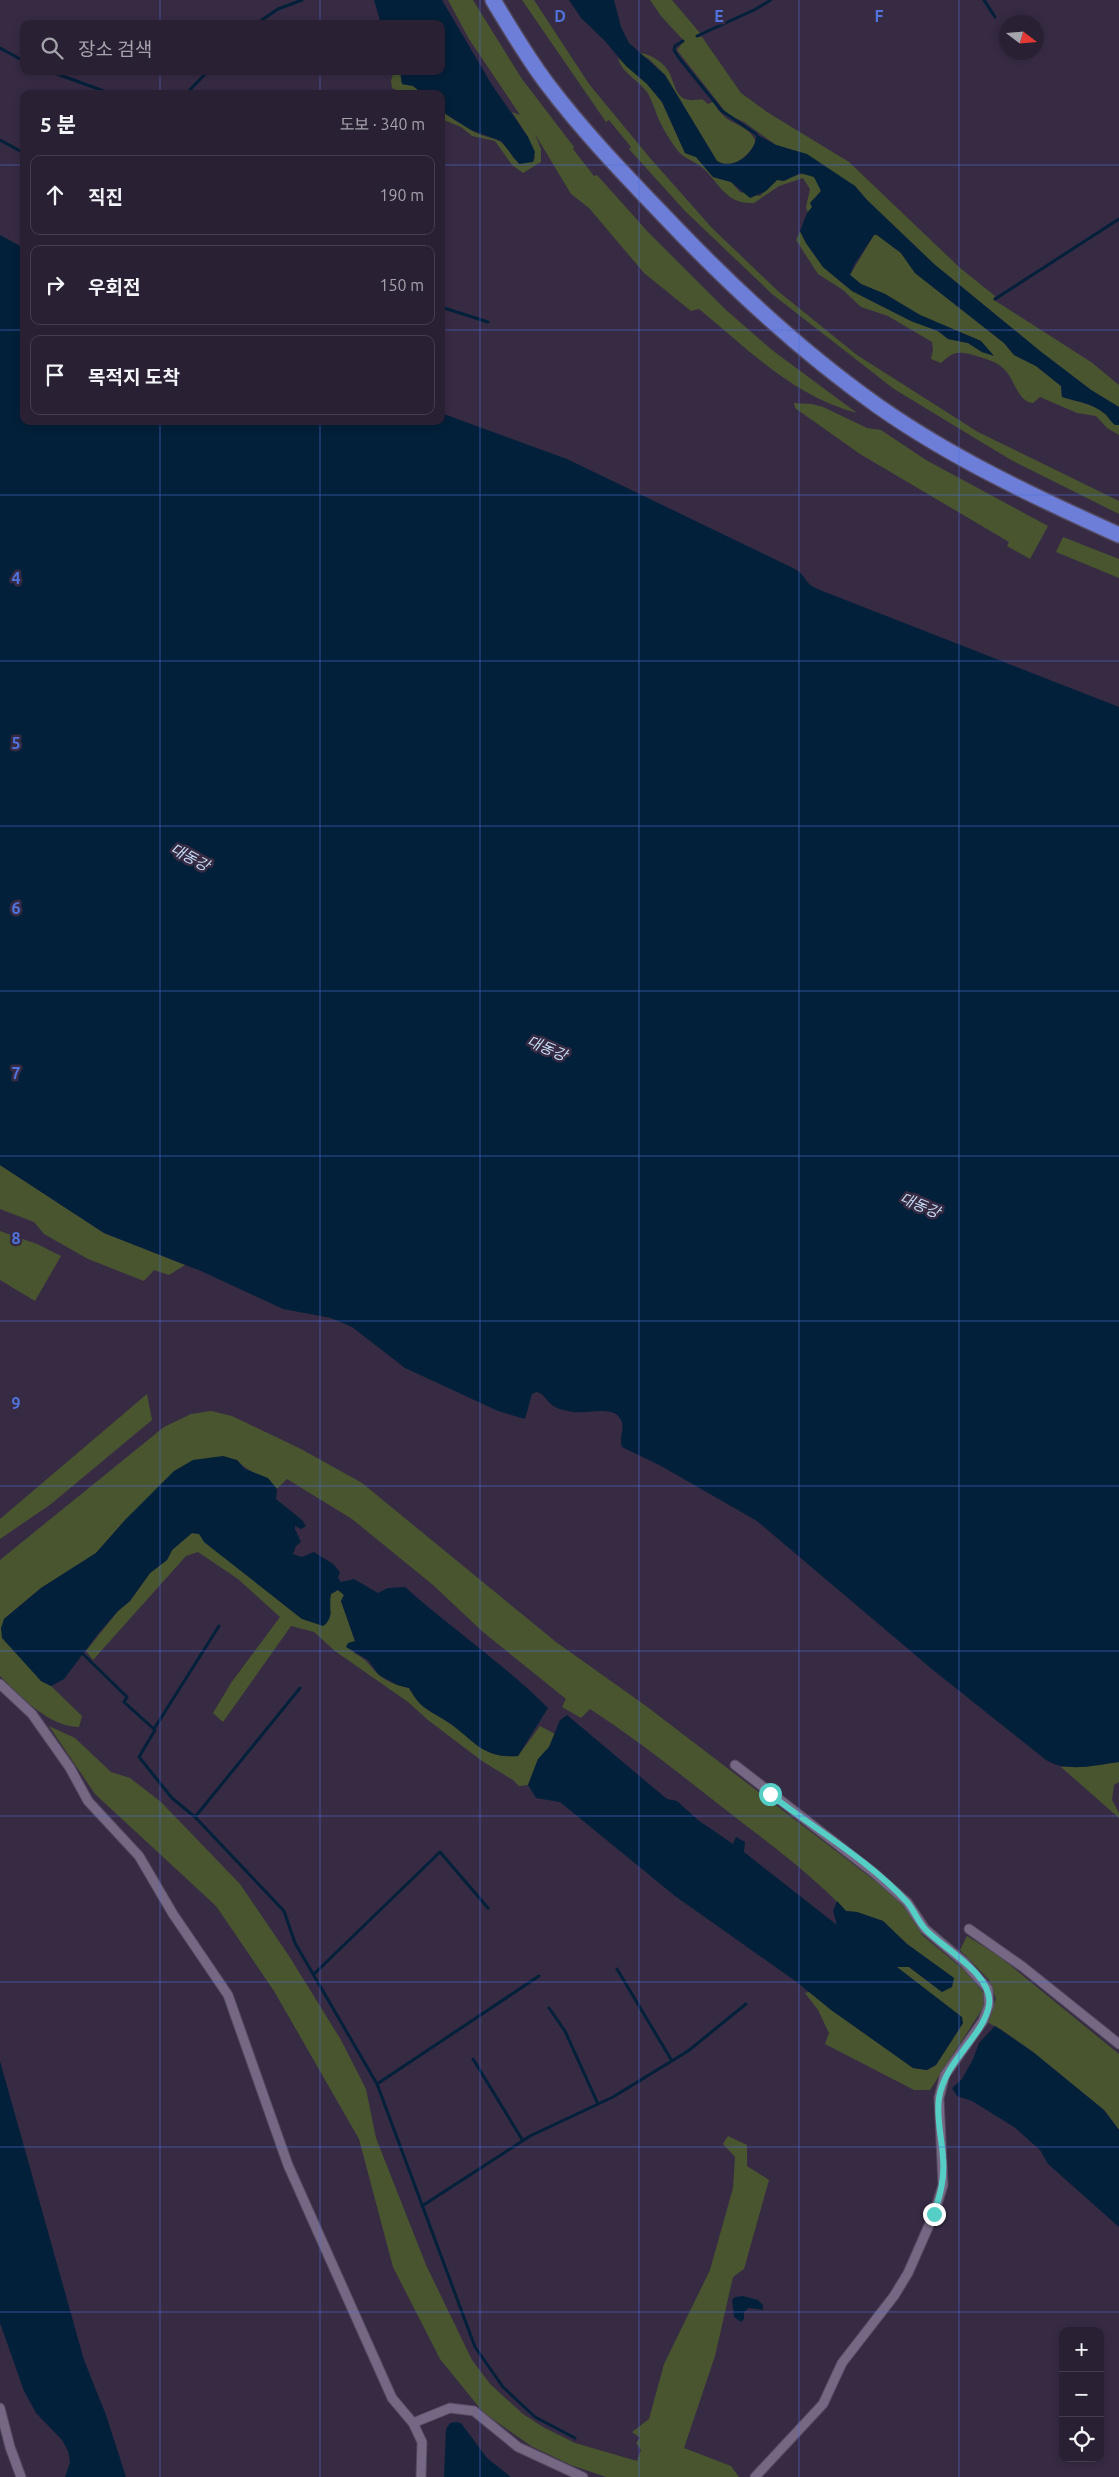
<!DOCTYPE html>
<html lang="ko">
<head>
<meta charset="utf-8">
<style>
  body { margin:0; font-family:Ubuntu,"Noto Sans KR",sans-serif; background:#31283b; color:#f1f3f6 }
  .controls { position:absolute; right:15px; bottom:15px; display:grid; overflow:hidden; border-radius:10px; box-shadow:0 2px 8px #0003 }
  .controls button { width:45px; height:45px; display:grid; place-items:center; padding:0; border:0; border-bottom:1px solid #453e4e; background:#292033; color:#f1f3f6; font:25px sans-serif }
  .compass { position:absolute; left:999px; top:15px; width:45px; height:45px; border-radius:50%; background:#292033; box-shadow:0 2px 8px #0003; rotate:106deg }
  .stop { position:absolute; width:15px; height:15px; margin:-11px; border:4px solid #55cec6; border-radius:50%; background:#fff }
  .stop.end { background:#55cec6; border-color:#fff; box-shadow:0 1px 5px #0008 }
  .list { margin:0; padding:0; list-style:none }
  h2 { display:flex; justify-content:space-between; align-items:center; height:65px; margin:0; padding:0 20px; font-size:21px }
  h2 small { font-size:16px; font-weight:400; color:#a5a3ac }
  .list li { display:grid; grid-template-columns:32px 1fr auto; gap:15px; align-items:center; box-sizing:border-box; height:80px; margin:0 10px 10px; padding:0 10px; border:1px solid #453e4e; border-radius:10px }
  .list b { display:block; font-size:19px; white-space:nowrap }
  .list em { font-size:16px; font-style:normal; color:#a5a3ac }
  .icon { flex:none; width:28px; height:28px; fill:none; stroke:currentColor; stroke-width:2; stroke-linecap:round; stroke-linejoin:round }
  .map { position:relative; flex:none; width:1119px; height:2477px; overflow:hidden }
  .search { position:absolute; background:#292033; box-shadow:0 2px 8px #0003; left:20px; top:20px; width:425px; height:55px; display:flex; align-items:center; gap:12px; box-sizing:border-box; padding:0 18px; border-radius:10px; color:#a5a3ac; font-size:19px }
  .panel { position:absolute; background:#292033; box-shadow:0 2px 8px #0003; left:20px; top:90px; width:425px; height:335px; border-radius:10px }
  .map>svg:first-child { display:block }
  .green { fill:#49552f }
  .water { fill:#03203a }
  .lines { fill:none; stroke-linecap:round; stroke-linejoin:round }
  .stream { stroke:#03203a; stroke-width:3 }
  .minor-casing { stroke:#53495e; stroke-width:11 }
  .trunk-casing { stroke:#53495e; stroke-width:18 }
  .minor { stroke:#766885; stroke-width:9 }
  .trunk { stroke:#6c7ed8; stroke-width:15 }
  .route { stroke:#55cec6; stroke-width:6 }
  .grid { fill:none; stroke:#5073de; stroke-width:1; stroke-opacity:0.55 }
  .labels { text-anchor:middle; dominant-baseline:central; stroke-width:5; stroke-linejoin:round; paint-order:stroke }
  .water-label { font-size:15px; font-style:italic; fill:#c5dcf5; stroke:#372b44 }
  .grid-label { font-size:16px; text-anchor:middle; font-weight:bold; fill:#5073de; stroke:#372b44; stroke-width:5; stroke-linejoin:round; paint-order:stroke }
</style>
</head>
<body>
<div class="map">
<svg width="1119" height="2477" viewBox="0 0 1119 2477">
  <rect width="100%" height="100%" fill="#372b44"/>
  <path class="green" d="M448,0h25l49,79 52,68 -1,2 21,27 3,-1 51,57 78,78 46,40 85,63c-64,-17 -108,-63 -158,-104l-8,2 -47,-38 -55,-65 -18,-14 -36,-60 6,15v13l-18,11 -11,-8 -17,-24 -23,-5 -11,-9 -20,-8v-8c10,7 20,13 30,19 21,13 29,2 43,29l19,3 2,-4 -7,-21 -16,-25 8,3 -51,-76z
    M522,0h12l55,84 61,74 62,70 67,64 78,63 121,77 141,69v13l-108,-54 -117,-71 -122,-95 -87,-83 -56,-62 2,-2 -22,-27 -3,2z
    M650,0h22l28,33 -4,4h6l39,56 26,19 82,50 110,105 36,29 -1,4 97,62 28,23v22l-28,-17 -51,-39 -106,-87 -67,-64 -12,-14 -69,-38 -10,-3 -32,-23 -16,-7 -51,-65 7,-9 -23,-25z
    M638,53c12,0 27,10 32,21 7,18 8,30 32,25l6,5 5,-2c4,6 7,11 13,16 11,8 24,9 30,24 -8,14 -23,29 -39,19l-52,-86 -16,-16z
    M618,58l29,26 15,18 23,51 11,4 17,20 18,5 9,10 20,4 17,-16c18,2 34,-22 44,11l-10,12 1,4 -4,6 -2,-6 4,-18 -7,-11 -24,8 -25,17c-30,2 -35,-23 -55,-38 -9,-6 -17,-7 -24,-18 -5,-7 -10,-15 -14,-23 -5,-10 -8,-22 -14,-32 -9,-12 -26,-20 -29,-34z
    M394,71h6l2,13 11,2 10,8h-18l-13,-6 -1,-7z
    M800,231l6,12 17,24 29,24 59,30 27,10 10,8 20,4 14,9 11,3 -12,-14 -61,-26 -35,-21 -24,-10 -11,-9 24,-40h3l24,18 14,20 89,70 10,12 22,11 25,20 1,11c14,5 30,6 42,16 6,4 6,11 15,12v10l-12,-7 -11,-12 -19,-3 -37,-16 -7,6c-16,-2 -17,-22 -29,-34 -8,-8 -18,-10 -28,-13 -17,-5 -22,-5 -35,7l-10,-4 2,-9 -1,-8 -44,-26 -27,-9 -18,-17 -25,-16 -22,-34z
    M794,403l18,1 11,3 44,21 14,2 45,30 122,66 -18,33 -23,-13 2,-4 -149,-88 -65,-46z
    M1063,537l56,22v19l-63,-26z
    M0,1165l104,68 81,32 -16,10 -15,-5 -10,11 -56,-22 -44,-25 -10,-12 -34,-13z
    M0,1231l37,13 24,12 -26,45 -35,-21z
    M147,1394l5,26 -101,84 -51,35v-20z
    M211,1411l21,5 69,33 61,34 194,159 90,64 245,187 20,18 11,24 47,39 16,21 -2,13 -53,82h-16l-89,-46 4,-11 -11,-23 -13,-17 4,-1 104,76 14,2 9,-5 27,-42 -67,-56h13l33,25 12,-14 -47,-34 -24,-23 -26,-9 -11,-1c-36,-38 -79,-69 -120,-101 -45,-35 -88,-70 -136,-101l-9,9 -19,-11 4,-8 -83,-67 -50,-47 -81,-66 -65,-40 -10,10c-13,-15 -28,-15 -40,-29l-92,42 -19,17 -30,34 -55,35 -37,31 37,62 10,5 31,30 -3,11c-32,-1 -57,-30 -79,-51v-116l164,-133 27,-13z
    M192,1533l8,1 5,8 97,77 29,-4 -2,-11 2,-10 7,-4 6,5 -3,6 14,40 -1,12c15,8 14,12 25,22 8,7 20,11 30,13 11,19 16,20 34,31 29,17 36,40 75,37l22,-30 15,8 -6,13 -11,12 -10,26 -9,1 -6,-6 -31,-19 -54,-41 -20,-18 -73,-51 -21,-19 -23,-6 -68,96 -10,-9 18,-30 49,-66 -42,-38 -40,-27 -12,4 -93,104 -7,-9 32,-40 12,-10 20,-28 17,-13 5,-10z
    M49,1726l26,12 36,34 19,6 31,24 79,82 49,72 52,84 25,49 10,49 50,127 46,95 18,24 33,30 20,13 32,16 62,18 4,-11 -5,-7 4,-5 -8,-6 17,-13 15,-55 46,-94 23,-82 2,-31 -12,-13 5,-8 19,9v21l22,14 -25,89 -11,8 -18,79 -31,92 47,18 8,11h-133l-35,-12 -40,-19 -48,-34 -43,-53 -47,-92 -34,-128 -85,-148 -58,-85 -121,-112z
    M1119,1762v20l-5,3 -2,15 7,13v5l-58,-51z
    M967,1936l32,20 120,98v76l-15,-20 -71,-58 -31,-22 -15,-8 9,-23 -7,-19 -29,-30z"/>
  <path class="water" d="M374,0h68l50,85 36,52 7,15 -2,10 -14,2 -18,-23 -30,-11 -30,-19v-17h-18l-10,-8 -11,-2 -2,-13h41v-47h-60z
    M569,0h45l7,27 8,16 36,32 52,86c16,10 40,-8 39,-27l20,11 31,9 48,32 12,14 67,64 106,87 51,39 28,17v18h-4c-5,-4 -7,-9 -11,-12 -13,-10 -28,-12 -42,-16l-1,-11 -25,-20 -22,-11 -10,-12 -89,-70 -14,-20 -24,-18h-3l-20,30 -4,10 11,9 24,10 35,21 61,26 13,15 -12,-4 -14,-9 -20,-4 -10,-8 -27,-10 -59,-30 -29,-24 -17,-24 -6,-12 7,-18 5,-6 -2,-4 11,-12 -7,-14 -14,-4 -16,8 -7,-1 -11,11 -16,7 -19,-16 -18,-5 -17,-20 -11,-4 -23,-51 -15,-18 -21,-18 -22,-26 -23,-22z
    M0,235l24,13v173h417v-8l126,46 228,110c13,8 8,14 25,21l299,117v1055c-23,3 -52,11 -73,-2l-113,-90 -176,-149 -96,-55 -39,-19c-4,-10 5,-21 -3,-30 -8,-11 -34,-3 -46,-5 -7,-1 -17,-3 -22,-8 -6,-5 -7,-10 -14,-12l-5,2 -7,25 -27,-8 -93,-43 -53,-41 -21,-9 -48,-9 -82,-38 -97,-38 -104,-68z
    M223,1456l14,4 8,9 23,9 9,11 -1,10 26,21 4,6 -5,3 -6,-3v3l6,13 -5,4 -3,8 9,3 12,-5 19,12 7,8 -2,6 3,4 13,-3 24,14 10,-5 17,-1c47,42 99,77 143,121l-30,48c-39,3 -46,-20 -75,-37 -18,-11 -23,-12 -34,-31l-12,-3 -18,-10 -11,-15 -22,-13 2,-4 7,-2 -14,-40 3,-6 -6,-5 -7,4c-3,12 4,24 -8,32l-21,-7 -98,-77 -5,-8 -7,-1 -20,17 -5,10 -17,13 -20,28 -12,10 -20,23 -34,45 -13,7 -10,-5 -39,-43 -1,-10 3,-9 37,-31 55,-35 30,-34 48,-48 19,-11z
    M567,1715l100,84 10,2 21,19 35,24 3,-7 9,5 -1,10 93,73 -4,-14 4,-10 9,10 11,1 26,9 24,23 47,34 -2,9 -10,5 -33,-25h-12l65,50 1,6 -27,42 -9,5 -14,-2 -82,-58 -33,-27 -123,-87 -115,-94 -24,-4 -8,-13 10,-26 11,-12 11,-27z
    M995,2026l38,26 71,58 15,20v97l-71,-63 -8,-14 -26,-23 -42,-26 -15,-5 -5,-8 10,-9 11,-20 6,-16z
    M0,2061l84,299 22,55 20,62h-61l5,-15 -2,-11 -6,-11 -26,-27 -12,-22 -24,-68z
    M743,2296l15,4 5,5v5l-14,-2 -5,4v7l-3,3 -7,-5 -2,-17 3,-3z
    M455,2422l6,1 26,35 24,19h-67l2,-48 4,-6z"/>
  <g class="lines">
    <path class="stream" d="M984,0l11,17
      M256,24l22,-15 24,-9
      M697,36l57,-26 17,-10
      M683,41l-8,5 -1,4 5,8 43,53 34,23
      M0,48l24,13
      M49,71l63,23
      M186,94l22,-23
      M0,140l24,13
      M995,299l124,-80
      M441,307l47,15
      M83,1654l44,43 -3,5 31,28 -16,27 33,41 23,19 89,94 11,32 82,141 98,263 28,40 32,30 40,21
      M154,1729l65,-103
      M195,1817l105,-129
      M617,1969l55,92
      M314,1974l126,-122 48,56
      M549,2008l16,23 33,73
      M473,2059l50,82
      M377,2084l162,-108
      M422,2206l108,-70 83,-39 75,-46 58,-47"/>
    <defs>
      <path id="minor" d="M0,1684l32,30 38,54 18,33 51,55 34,58 55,81 60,170 104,233 21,25
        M735,1765l138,107 34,30 18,27 39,33 24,27 1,16 -6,16 -38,54 -6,23 4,87 -9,29 -26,59 -14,23 -52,67 -19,41 -68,73
        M969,1929l54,38 96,77
        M0,2408l10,39 11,30
        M421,2477l1,-35 -9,-19 37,-15 24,3 44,36 65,30"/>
      <path id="trunk" d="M493,0c17,28 35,59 55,85 37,49 80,93 123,138 63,66 132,130 207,183 74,52 159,92 241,129"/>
    </defs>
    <use href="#minor" class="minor-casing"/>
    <use href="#trunk" class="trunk-casing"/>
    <use href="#minor" class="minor"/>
    <use href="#trunk" class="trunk"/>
  </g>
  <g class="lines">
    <path class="route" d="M770,1794c43,34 100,67 137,108 7,8 11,20 19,28 18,19 68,45 63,75 -5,31 -44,55 -50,93 -3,20 3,40 4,60 2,20 -3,37 -9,56"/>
  </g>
  <path class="grid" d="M160,0v24M320,0v24M480,0v2477M639,0v2477M799,0v2477M959,0v2477M160,71v23M320,71v23M0,165h24M441,165h678M0,330h24M441,330h678M160,421v2056M320,421v2056M0,495h1119M0,661h1119M0,826h1119M0,991h1119M0,1156h1119M0,1321h1119M0,1486h1119M0,1651h1119M0,1816h1119M0,1982h1119M0,2147h1119M0,2312h1119"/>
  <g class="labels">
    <g class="water-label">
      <text transform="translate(190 857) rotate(28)">대동강</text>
      <text transform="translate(547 1048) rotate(23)">대동강</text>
      <text transform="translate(920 1205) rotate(23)">대동강</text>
    </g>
  </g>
  <g class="grid-label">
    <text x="560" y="22">D</text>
    <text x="719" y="22">E</text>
    <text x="879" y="22">F</text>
    <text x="16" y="584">4</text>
    <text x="16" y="749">5</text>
    <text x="16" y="914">6</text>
    <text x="16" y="1079">7</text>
    <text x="16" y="1244">8</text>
    <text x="16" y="1409">9</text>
  </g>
</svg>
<div class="controls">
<button>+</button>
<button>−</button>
<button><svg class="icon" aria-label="locate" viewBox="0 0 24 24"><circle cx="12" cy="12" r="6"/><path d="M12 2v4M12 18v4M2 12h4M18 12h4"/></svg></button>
</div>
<svg class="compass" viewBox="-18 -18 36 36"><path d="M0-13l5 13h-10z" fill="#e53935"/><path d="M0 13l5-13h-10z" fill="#a5a3ac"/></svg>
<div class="stop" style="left:770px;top:1794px"></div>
<div class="stop end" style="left:934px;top:2214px"></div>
<div class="search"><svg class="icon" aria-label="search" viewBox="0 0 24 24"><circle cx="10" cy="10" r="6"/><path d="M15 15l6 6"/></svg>장소 검색</div>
<section class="panel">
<h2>5 분<small>도보 · 340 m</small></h2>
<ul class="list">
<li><svg class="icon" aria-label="ahead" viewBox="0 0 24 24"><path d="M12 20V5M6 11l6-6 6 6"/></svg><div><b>직진</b></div><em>190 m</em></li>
<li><svg class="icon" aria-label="right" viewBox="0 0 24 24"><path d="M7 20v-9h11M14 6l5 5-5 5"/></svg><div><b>우회전</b></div><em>150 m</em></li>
<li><svg class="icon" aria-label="arrive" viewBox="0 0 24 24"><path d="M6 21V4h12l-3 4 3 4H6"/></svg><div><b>목적지 도착</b></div></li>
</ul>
</section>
</div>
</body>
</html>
